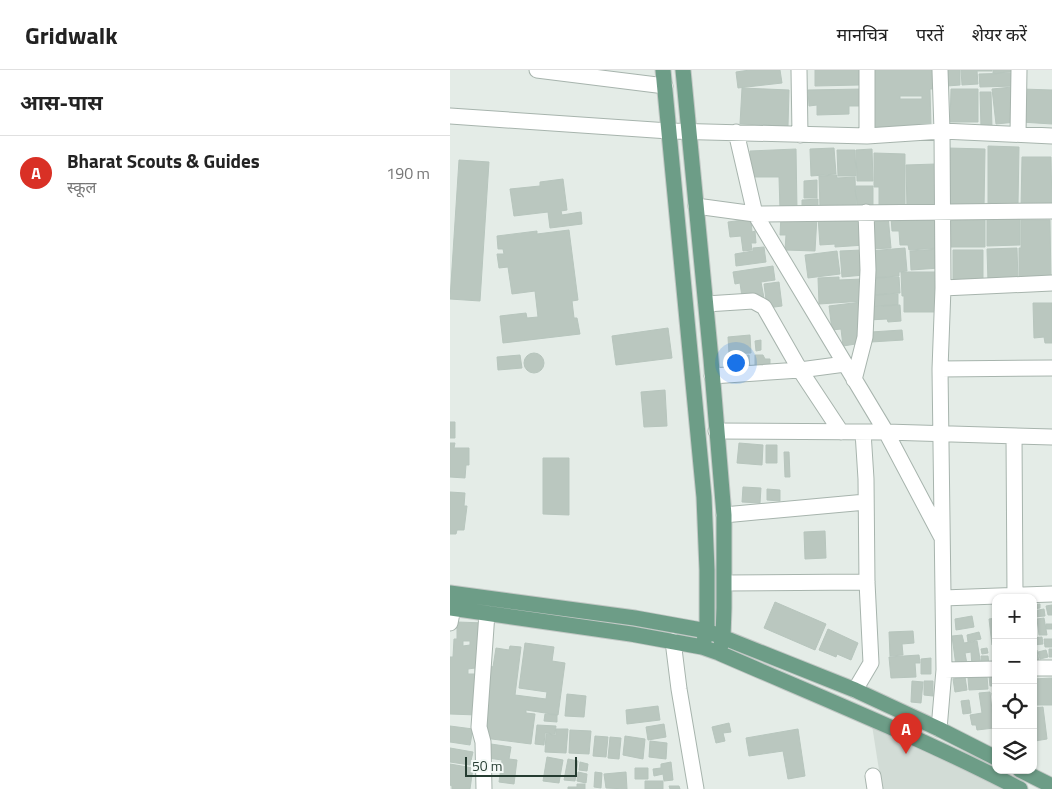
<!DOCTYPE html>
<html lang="hi">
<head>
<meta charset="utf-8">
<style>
  body { margin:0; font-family:"Titillium Web","Noto Sans Devanagari",sans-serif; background:#f2f2f2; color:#222 }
  .controls { position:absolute; right:15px; bottom:15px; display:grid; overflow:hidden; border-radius:10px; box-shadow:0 1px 4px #0004 }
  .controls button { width:45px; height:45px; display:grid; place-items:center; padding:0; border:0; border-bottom:1px solid #e0e0e0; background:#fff; color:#222; font:25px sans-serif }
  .scale { position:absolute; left:15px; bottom:12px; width:112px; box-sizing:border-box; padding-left:5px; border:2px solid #253c31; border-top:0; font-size:14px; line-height:18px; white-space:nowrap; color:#253c31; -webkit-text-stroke:4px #f4f9f6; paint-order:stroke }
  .you { position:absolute; left:285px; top:292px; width:18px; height:18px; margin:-12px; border:4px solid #fff; border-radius:50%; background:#1a73e8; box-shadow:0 0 0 8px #1a73e833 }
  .badge { display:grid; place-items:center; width:32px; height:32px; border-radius:50%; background:#d93025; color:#fff; font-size:16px; font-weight:700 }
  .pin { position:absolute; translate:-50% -41px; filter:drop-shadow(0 1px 2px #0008) }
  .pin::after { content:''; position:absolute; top:26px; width:18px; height:15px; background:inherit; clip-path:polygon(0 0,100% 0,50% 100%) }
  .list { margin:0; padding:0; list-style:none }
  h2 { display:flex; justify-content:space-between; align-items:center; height:65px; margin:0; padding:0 20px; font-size:21px }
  h2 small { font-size:16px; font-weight:400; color:#767676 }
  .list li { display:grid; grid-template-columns:32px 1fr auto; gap:15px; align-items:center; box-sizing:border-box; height:75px; padding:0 20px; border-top:1px solid #e0e0e0 }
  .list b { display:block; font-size:19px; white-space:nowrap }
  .list p { margin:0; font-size:16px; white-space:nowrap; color:#767676 }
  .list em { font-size:16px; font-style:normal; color:#767676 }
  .icon { flex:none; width:28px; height:28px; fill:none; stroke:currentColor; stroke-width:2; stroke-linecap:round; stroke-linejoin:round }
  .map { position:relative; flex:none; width:602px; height:719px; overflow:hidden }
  header { display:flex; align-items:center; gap:30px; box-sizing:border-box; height:70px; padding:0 25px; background:#fff; border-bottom:1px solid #e0e0e0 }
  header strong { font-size:24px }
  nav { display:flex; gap:28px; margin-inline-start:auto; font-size:18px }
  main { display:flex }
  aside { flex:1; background:#fff }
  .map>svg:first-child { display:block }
  .built { fill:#d2dcd6 }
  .building { fill:#bac7bf; stroke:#b7c5bd; fill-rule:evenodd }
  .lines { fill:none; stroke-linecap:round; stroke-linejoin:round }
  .minor-casing { stroke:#a7b4ad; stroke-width:17 }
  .major-casing { stroke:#c2c8c5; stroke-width:17 }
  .minor { stroke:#fff; stroke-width:15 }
  .major { stroke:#6d9d87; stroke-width:15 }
</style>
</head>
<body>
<header>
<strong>Gridwalk</strong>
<nav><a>मानचित्र</a><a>परतें</a><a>शेयर करें</a></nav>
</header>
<main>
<aside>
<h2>आस-पास<small></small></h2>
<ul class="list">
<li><span class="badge">A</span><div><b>Bharat Scouts &amp; Guides</b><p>स्कूल</p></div><em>190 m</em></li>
</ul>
</aside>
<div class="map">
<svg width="602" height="719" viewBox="0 0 602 719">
  <rect width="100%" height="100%" fill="#e4ece7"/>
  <path class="built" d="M421,649l132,70h-121z"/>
  <path class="building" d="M300,0h30l2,13 -44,5 -2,-16z
    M365,0h44v15l-44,1z
    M419,0h66l1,19h-6l1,37 -60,2zM450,26h22v3h-22z
    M496,0h14v15l-13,1z
    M511,0h31v1h-15l1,13 -16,1z
    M543,0h19v2l-19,1z
    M565,3v13l-35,1 -1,-13z
    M562,17l4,35 -20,2 -4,-35z
    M292,18l47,2 -1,36 -48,-2z
    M413,19l-3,17h-11v8l-32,1v-10l-8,1 -1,-16z
    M501,19h27v33h-28z
    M572,19l30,1v34l-31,-2z
    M530,22h11l1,36h-11z
    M538,76l31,1 -1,57 -30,-1z
    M384,78l2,26 -25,2 -1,-27z
    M498,78l37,1 -1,59h-37z
    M346,79l1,61h-17l-1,-33h-28l-1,-26z
    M422,79l1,32h-16l-1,-31z
    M387,80h18l1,26h-18z
    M424,83l31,1v56h-26v-23h-5z
    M572,87h29l1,51h-31z
    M9,90l30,2 -9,139 -30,-2z
    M486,94l2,44 -31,1 -1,-44z
    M387,105v3l18,-1 1,30 -36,1 -1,-32z
    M113,109l4,31 -6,1 1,4 19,-3 1,12 -32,4 -2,-16 -34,4 -4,-27 30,-3v-4z
    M367,110v18h-13v-17z
    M406,116h17v23h-16z
    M368,129v11h-16v-10z
    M413,144l2,31 -30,2v-3l-15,1 -2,-28z
    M331,145l36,1 -2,35 -30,-1 1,-15h-6z
    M438,146l3,32 -21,1 -3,-31z
    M488,146l2,32 -31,2 -1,-5h-8l-1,-14h-7l-1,-14z
    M500,148h35v29h-35z
    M301,149l1,13 3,-1 1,12h-5l1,7 -9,1 -2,-15 -11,1 -2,-15z
    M537,149h33v26l-33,1z
    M571,150h29l1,61h-32v-33h2z
    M119,160l9,70 -6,1 2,17h3l3,16 -77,9 -3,-27 26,-3 1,5 11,-1 -3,-26 -23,3 -4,-27 -9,1 -2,-14h7l-1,-5h-5l-1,-13 40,-5v3z
    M314,177l2,15 -30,4 -1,-12 18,-3v-3z
    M455,178l2,23 -8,1v4l-29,2 -1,-27z
    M567,178l1,33 -30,1 -1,-33z
    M489,179l1,19 -29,2 -1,-19z
    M412,180l2,25 -22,2 -2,-26z
    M503,180h30v34h-30z
    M387,181l3,23 -32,4 -3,-23z
    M323,196l2,14 -14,2 3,16 -16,3 -6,-4 -2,-14 -5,1 -2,-12z
    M451,202h38v40h-35v-16h-2z
    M389,207v3l23,-1 1,22 -44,3 -1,-26z
    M449,207l1,16 -28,2 -1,-17z
    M329,212l3,24 -15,2 -3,-24z
    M448,224v11l-28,1v-11z
    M411,232l1,41 -19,3 -2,-17 -9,1 -3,-24z
    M583,233h19v40h-7l-1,-6 -10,1z
    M450,235l1,16 -13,1 -1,-3 -19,1 -1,-13z
    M218,258l4,30 -56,7 -4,-29z
    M452,260l1,10 -32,2v-10z
    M300,265l1,18 -22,1 -1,-17z
    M311,270v10l-5,1 -1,-10z
    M74 293a10 10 0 1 1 20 0a10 10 0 1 1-20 0Z
    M70,285l2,13 -24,2 -1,-13z
    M299,285l1,14h-7l-1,-13z
    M305,285h8l2,4h5v9h-15z
    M215,320l2,36 -23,1 -3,-35z
    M0,352h5v16h-5z
    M0,373h5l-1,5h15v17h-3l-1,13 -15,-1z
    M289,373l24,2 -1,20 -25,-2z
    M316,375h11v18h-11z
    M334,382h5l1,25h-5z
    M93,388h26v57l-26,-1z
    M293,417l18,1 -1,15 -18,-1z
    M317,419l13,1v11l-13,-1z
    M0,422l15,1 -1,13h3l-3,24h-7l-1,4h-6z
    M375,461l1,27 -21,1 -1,-27z
    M325,532l51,22 -11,26 -51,-22z
    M590,534v4l-7,1v-4z
    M602,535v10h-4l-2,-9z
    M594,539l1,7 -12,1v-6z
    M522,546l2,11 -18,3 -1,-11z
    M546,548v27h-4l-3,-26z
    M594,548l3,17h-8l-2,-16z
    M7,552l28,1 -8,92 -27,-1v-57h3l1,-18h3zM13,571h7v4l-7,1zM25,598v6h-7v-5z
    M596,554h6v5h-6z
    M378,559l30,14 -7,17 -14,-6 -1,3 -17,-7z
    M463,561l1,12 -12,1 1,11 -13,1 -1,-24z
    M529,562l2,7 -13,3 -1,-7z
    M512,565l2,8 13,-2 4,24 -9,1 -1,-14 -6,1 2,11 -11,2 -4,-30z
    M592,567l1,7 -10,1v-7z
    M594,569h8v8h-7z
    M75,573l29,4 -2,14 13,2 -7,52 -32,-5v3l9,1 -4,30 -47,-6 5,-44 -2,-1 3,-27 3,1 3,-19 13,2 1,-4 11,1 -6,48 31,4 1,-7 -28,-4z
    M537,578l1,5 -6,1 -1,-5z
    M599,579h3v8h-3z
    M587,580l2,11 -6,1v-11z
    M596,580l2,7 -8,2 -2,-7z
    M469,585l1,8h-5l1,14 -25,1 -2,-21z
    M531,586h7l1,9 -7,1z
    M481,588v16h-10v-15z
    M537,606l1,13 -19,1 -1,-12z
    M539,606h7v10h-6z
    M515,607l2,13 -12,2 -2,-13z
    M602,608v27h-19v-26z
    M462,611l11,1 -2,21 -10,-1z
    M474,611h9v15l-9,-1z
    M540,622l4,36 -17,2 -1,-5h-4l-2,-10 12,-2 -3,-20z
    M546,622v8l-3,1 -1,-8z
    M117,624l19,2 -2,21 -19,-1z
    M519,630l2,13 -8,1 -2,-13z
    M208,636l2,14 -33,4 -1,-14z
    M593,637l4,32 -12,2 -2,-33z
    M542,640h4v19z
    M95,644l12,1v7l-13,-1z
    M279,653l2,9 -8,1 2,8 -9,2 -4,-16z
    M214,654l2,13 -18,3 -2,-13z
    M87,655l19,1 -1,8 -10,-1 -1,12 -9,-1z
    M0,656l23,3 -3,16 -20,-3z
    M106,659h12l-2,24 -21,-1 1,-18 10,1z
    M348,659l7,47 -17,3 -5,-28 -34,5 -3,-18z
    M120,660l21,1 -2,23 -20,-1z
    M145,666l13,1 -2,20 -13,-1z
    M175,666l20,3 -2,20 -20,-4z
    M160,667l11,1 -2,21 -11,-1z
    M200,671l17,2 -1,16 -17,-2z
    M41,674l20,3 -2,12 8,1 -3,24 -15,-2 3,-22 -14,-2z
    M0,678l23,4 -3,13 -20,-3z
    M97,687l16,3 -4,23 -16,-2z
    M118,689l10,2 -3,20 -11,-1z
    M130,692l8,2 -1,7 -8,-1z
    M221,692l2,18 -9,1 -1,-7 -9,2 -1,-7 8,-1v-4z
    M0,694l23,4 -3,21h-18v-3l-2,-1z
    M185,698h13v11h-13z
    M128,702l9,2 -1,9 -9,-2z
    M145,702l7,1 -1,15 -7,-1z
    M176,702l1,17 -21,-1 -2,-14z
    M195,711h18v8h-18z
    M127,714h8v5h-17v-2h9z
    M219,716h10l1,3h-10z"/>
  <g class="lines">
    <defs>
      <path id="minor" d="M87,0l128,16
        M349,0l1,65
        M417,0v66
        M0,46l219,15 198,5 75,-5 110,5
        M286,62l19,82 131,218 55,104
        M568,64l1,-64
        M246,136l59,8 297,-3
        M493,218l109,-5
        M256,234l47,-3 11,6 36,63 41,62
        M490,299l112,-1
        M262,306l88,-6 45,-6
        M404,310l11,-43 3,-67 -2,-58
        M266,361l170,1 166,5
        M564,366l1,159
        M274,445l142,-13
        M275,513l142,-1
        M493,528l109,-4
        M0,553l3,-15
        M223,571l6,48 17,100
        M583,598h19
        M494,600l52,-1
        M405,620l16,-27 -4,-81 -1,-103 -3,-47
        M489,659l5,-59 -4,-301 3,-81 -1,-157 -2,-61
        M423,706l2,13
        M34,719l-1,-47 -4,-15 8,-114"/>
      <path id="major" d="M213,0l41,427 3,73v61l-5,16
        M233,0l28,289 13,156v93l-1,29 -4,16
        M0,523l185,25 72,13 148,59 84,39 57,29
        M0,538l181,26 71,13 17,6c101,44 203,85 301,136
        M570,700l32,16"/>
    </defs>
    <use href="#minor" class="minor-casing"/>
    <use href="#major" class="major-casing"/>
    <use href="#minor" class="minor"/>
    <use href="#major" class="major"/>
  </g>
</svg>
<div class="controls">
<button>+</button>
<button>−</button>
<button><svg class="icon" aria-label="locate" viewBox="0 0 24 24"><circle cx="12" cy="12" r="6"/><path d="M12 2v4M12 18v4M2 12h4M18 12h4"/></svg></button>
<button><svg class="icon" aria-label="layers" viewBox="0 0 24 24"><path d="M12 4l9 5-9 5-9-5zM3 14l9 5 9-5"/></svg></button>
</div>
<div class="scale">50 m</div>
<div class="you"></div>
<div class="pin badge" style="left:456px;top:684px">A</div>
</div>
</main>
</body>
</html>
